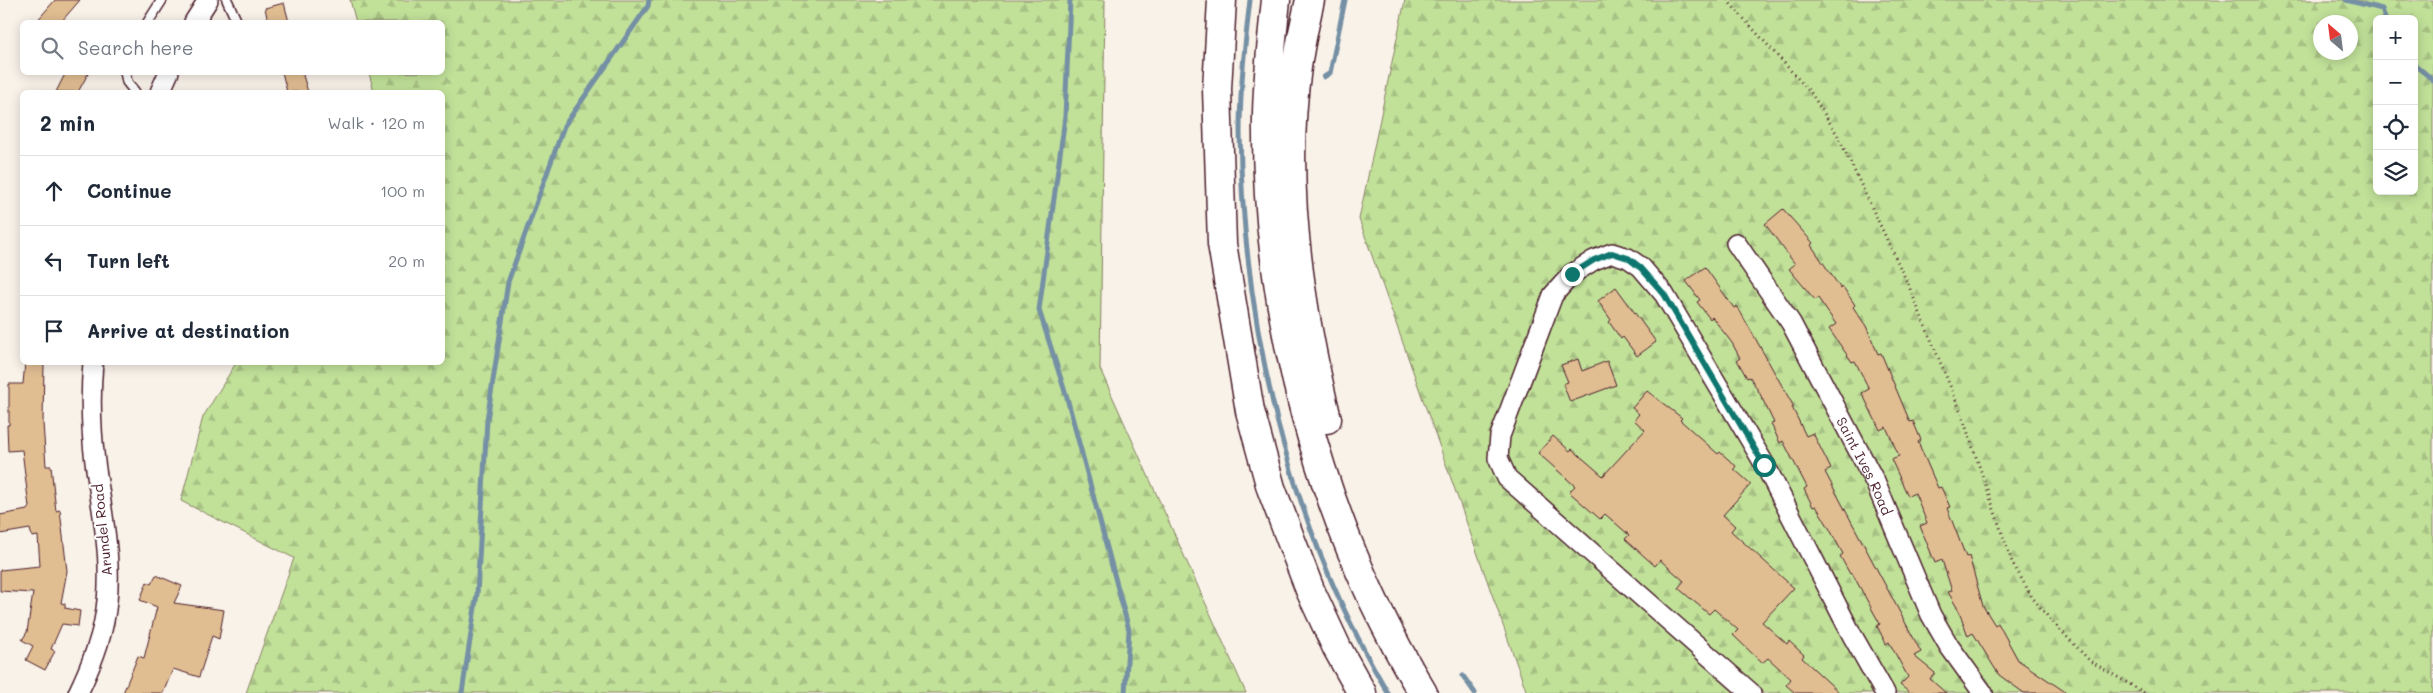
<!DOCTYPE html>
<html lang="en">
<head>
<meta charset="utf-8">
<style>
  body { margin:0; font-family:Mali,sans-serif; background:#f6f6f7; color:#1f2937 }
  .controls { position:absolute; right:15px; top:15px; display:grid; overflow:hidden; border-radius:8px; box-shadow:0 2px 12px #0003 }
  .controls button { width:45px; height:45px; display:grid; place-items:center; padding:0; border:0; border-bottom:1px solid #e0e1e3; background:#fff; color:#1f2937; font:25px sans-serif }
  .compass { position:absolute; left:2313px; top:15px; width:45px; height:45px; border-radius:50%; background:#fff; box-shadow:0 2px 12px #0003; rotate:332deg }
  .stop { position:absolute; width:15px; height:15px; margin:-11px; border:4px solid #0f766e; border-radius:50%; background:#fff }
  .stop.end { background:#0f766e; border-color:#fff; box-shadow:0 1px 5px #0008 }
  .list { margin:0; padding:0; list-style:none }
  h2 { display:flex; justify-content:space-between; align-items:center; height:65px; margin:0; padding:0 20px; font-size:21px }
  h2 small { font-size:16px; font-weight:400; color:#747a83 }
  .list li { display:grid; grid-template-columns:32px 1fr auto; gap:15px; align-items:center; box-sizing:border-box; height:70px; padding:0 20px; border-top:1px solid #e0e1e3 }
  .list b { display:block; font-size:19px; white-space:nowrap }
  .list em { font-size:16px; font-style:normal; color:#747a83 }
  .icon { flex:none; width:28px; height:28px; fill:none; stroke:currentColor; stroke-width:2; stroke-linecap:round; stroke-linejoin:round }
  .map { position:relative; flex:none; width:2433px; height:693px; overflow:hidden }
  .search { position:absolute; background:#fff; box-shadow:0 2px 12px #0003; left:20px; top:20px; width:425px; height:55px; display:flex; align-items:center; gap:12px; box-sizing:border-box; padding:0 18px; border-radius:8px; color:#747a83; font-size:19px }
  .panel { position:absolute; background:#fff; box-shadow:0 2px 12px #0003; left:20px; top:90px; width:425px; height:275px; border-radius:8px }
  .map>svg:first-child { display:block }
  .forest { fill:url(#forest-firs); stroke:#868062; fill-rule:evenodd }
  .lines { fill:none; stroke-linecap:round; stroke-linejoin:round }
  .stream { stroke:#7590a4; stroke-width:5 }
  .building { fill:#e1bd92; stroke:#4a1f2b }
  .service-casing { stroke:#4a1f2b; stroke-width:12 }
  .minor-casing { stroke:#4a1f2b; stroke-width:22 }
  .motorway-casing { stroke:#4a1f2b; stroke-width:31 }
  .path { stroke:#4a1f2b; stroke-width:3; stroke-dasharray:1 4; stroke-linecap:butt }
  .service { stroke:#fff; stroke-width:9 }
  .minor { stroke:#fff; stroke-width:19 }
  .motorway { stroke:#fff; stroke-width:28 }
  .route { stroke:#0f766e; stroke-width:6 }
  .labels { text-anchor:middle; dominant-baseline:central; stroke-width:4; stroke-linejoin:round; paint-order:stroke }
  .street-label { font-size:14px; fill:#4a1f2b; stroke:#fff }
</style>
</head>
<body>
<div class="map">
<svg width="2433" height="693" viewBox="0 0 2433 693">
  <defs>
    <pattern id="forest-firs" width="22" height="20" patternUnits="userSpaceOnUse" patternTransform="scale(1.25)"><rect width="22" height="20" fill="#c1e199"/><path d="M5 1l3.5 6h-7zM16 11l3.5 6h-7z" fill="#a7c184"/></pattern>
  </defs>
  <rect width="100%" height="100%" fill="#f9f2e9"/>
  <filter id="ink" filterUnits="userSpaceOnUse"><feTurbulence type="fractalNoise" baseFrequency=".02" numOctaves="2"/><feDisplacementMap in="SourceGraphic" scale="10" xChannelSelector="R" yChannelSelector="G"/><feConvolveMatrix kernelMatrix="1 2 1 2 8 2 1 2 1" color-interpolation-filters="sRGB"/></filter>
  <g filter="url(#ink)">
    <path class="forest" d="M350,0h755l-5,369 146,324h-1000l48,-135 -113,-57 22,-84 33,-54 206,-1v-270h-68l-5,-19 73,-1v-50h-86z
      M1405,0h1028v693h-906l-168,-474zM2377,19h37v172h-37zM2320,22h30v30h-30z"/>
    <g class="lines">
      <path class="stream" d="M1070,0l-5,117 -26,193 28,88 62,232 -4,63
        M1250,0c-5,44 -10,88 -10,132 3,196 48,391 148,561
        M2346,0l36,9 3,10
        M2414,64l19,16
        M1324,77l6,-4 15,-73
        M1463,676l12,17
        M462,693l15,-99 10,-174 21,-138 56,-156 84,-120 1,-6"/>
    </g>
    <path class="building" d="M55,0h25l-19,22h-25z
      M284,3l5,19h-21l-3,-14z
      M66,72h23l-11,20h-22z
      M282,72h20l6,20h-21z
      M1783,209l30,34 -2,2 30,44 2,-2 12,18 -2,2 13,19 12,28 3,-1 29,69 3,-1 8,19 -3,2 20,46 3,-1 9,20 -3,1 19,49 3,-1 14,50 12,19 3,-2 20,37 49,33h-43l-25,-18 -26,-42 -5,3 -9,-25 -11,-19 4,-1 -10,-31 -7,3 -15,-37 7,-3 -12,-30 -7,3 -17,-37 8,-3 -13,-29 -6,3 -18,-37 7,-4 -14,-28 -3,1 -23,-33 7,-5 -18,-26 -3,2 -26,-31 6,-5 -30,-40z
      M1705,267l29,41 3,-2 57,101h-2l14,29 7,-3 18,36 -6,3 96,180 -7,4 21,17 -5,6 16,14h-36l-10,-8 8,-8 -19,-35 -3,2 -9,-18 3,-2 -28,-51 -2,1 -10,-18 3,-2 -15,-28 -12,-20 -3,1 -9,-18 3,-2 -24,-46 -3,2 -9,-19 3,-1 -14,-29 -10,-17 -3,1 -10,-18 3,-2 -8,-15 -20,-26 -2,2 -13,-17 3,-2 -14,-19z
      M1616,287l40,55 -19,14 -14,-19 -2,2 -12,-17 2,-2 -13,-19z
      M1578,359l4,12 25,-10 9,24 -46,17 -7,-18 5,-2 -7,-17z
      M25,362h19l-1,61 3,43h5l5,45 4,-1 7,61 -6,32 4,1v4l15,3 -2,15 -16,-2 -11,25 4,2 -10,19 -19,-10 7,-14 -11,-6 5,-8 6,-39 -33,-2v-21l40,-4 -2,-30 -6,1 -2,-8 -30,5v-19l27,-5 2,-3 -7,-57 -14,1 -1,-26h2v-41h14z
      M1647,391l35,27 -2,2 38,34 2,-2 16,14 -2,3 17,15 -28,31 12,11 -4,5 63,57 -32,34 25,22 2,-3 15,14 -2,3 38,35h-45l-9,-8 5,-6 -23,-21 -6,5 -29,-28 5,-5 -24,-21 -5,5 -31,-26 6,-7 -24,-21 -5,6 -30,-27 4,-4 -24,-21 -5,5 -31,-27 6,-6 -37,-33 15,-17 17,15 2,-2 31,27 42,-46 -11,-10 5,-6 -7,-6z
      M156,575l26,11 -8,17 50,7 -5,29 -7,-3 -13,41 -26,-8 -10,24h-40l15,-37 6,2 13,-51 -17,-7 7,-18 4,2z"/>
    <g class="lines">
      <defs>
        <path id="service" d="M227,0l10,22
          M148,22l14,-22
          M125,72l2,10 8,10"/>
        <g id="minor">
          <path d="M194,22l14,-22"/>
          <path d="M160,92l9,-20"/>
          <path id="s1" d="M1736,243l55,80 84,159 56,133 18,31 34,47"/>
          <path d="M78,693c11,-23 21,-46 26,-72 11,-53 -2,-107 -9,-159 -4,-33 -5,-66 -2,-100"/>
          <path d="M1751,693l-244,-215 -9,-20 2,-22 53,-141 19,-21 22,-14 18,-7 16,5 13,9 23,27 101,171 87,170 33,58"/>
        </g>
        <path id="motorway" d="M1222,0l-5,89 5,155 28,167 21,77 39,102 27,58 25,45
          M1276,0c-4,37 -8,75 -9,113 -3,199 53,410 156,580
          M1310,0c-5,22 -10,45 -13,67 -16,114 3,242 30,352"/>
      </defs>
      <use href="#service" class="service-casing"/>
      <use href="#minor" class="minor-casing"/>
      <use href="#motorway" class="motorway-casing"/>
      <path class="path" d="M1727,0l84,93 26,41 71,150 52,126 52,152 20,35 17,21 41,43 55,32"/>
      <use href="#service" class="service"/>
      <use href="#minor" class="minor"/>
      <use href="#motorway" class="motorway"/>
    </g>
  </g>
  <g class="lines" filter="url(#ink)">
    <path class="route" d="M1572,274l22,-14 18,-7 16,5 13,10 23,26 100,171"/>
  </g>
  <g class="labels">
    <g class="street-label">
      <text stroke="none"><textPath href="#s1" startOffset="258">Saint Ives Road</textPath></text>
      <text transform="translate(102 530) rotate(-96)">Arundel Road</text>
    </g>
  </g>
</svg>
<div class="controls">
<button>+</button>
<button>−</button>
<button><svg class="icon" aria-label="locate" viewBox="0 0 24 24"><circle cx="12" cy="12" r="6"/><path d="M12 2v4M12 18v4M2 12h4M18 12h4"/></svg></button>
<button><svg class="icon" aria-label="layers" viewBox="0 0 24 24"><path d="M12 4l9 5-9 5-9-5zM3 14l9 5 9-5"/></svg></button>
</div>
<svg class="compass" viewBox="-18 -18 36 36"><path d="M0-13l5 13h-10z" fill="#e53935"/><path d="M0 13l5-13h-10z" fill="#747a83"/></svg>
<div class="stop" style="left:1764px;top:465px"></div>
<div class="stop end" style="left:1572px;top:274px"></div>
<div class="search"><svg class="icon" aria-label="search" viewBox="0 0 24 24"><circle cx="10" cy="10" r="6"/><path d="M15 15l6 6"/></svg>Search here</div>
<section class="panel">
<h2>2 min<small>Walk · 120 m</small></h2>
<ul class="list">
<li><svg class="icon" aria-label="ahead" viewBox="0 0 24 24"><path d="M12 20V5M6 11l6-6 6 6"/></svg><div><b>Continue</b></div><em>100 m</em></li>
<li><svg class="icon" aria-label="left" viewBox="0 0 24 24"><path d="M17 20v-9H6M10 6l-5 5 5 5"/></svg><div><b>Turn left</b></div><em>20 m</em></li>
<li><svg class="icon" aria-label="arrive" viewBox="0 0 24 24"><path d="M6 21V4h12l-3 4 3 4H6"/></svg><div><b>Arrive at destination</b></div></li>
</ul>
</section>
</div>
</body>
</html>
